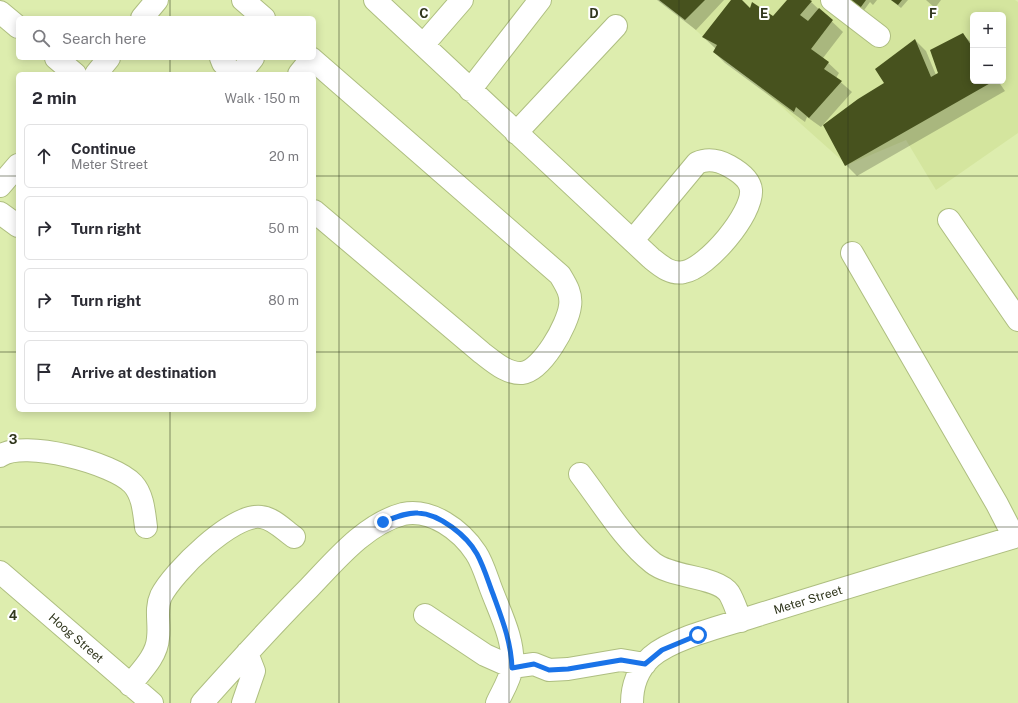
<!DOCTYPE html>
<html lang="en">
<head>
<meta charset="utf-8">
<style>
  body { margin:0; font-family:"Public Sans",sans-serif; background:#f7f7f7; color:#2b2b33 }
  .controls { position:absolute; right:12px; top:12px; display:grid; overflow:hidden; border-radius:6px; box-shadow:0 2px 10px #0003 }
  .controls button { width:36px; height:36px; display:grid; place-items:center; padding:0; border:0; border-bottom:1px solid #e1e1e2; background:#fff; color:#2b2b33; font:20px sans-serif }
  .stop { position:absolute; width:12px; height:12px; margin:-9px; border:3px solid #1a73e8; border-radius:50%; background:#fff }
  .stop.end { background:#1a73e8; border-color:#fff; box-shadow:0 1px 4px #0008 }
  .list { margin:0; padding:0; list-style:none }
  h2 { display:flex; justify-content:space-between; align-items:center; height:52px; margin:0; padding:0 16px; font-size:17px }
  h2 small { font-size:13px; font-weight:400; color:#7c7c81 }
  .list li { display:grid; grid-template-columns:26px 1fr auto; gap:12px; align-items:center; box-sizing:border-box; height:64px; margin:0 8px 8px; padding:0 8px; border:1px solid #e1e1e2; border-radius:6px }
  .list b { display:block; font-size:15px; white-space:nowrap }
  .list p { margin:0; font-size:13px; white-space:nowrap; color:#7c7c81 }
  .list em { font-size:13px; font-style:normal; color:#7c7c81 }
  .icon { flex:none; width:22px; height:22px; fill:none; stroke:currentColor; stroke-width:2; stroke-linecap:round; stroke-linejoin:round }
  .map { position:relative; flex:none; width:1018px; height:703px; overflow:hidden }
  .search { position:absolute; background:#fff; box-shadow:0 2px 10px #0003; left:16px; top:16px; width:300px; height:44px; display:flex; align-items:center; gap:10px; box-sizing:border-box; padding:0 14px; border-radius:6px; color:#7c7c81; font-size:15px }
  .panel { position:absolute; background:#fff; box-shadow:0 2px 10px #0003; left:16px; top:72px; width:300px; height:340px; border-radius:6px }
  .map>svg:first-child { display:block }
  .built { fill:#d4e59e; fill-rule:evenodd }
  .shadow { fill:#0003 }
  .building { fill:#47521e }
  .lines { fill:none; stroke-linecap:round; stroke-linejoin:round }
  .minor-casing { stroke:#aebe80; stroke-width:24 }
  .minor { stroke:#fff; stroke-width:22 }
  .route { stroke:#1a73e8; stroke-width:5 }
  .grid { fill:none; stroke:#31371e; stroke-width:1; stroke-opacity:0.55 }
  .labels { text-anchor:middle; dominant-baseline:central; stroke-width:4; stroke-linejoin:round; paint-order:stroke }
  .street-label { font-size:12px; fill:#31371e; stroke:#fff }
  .grid-label { font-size:13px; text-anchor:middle; font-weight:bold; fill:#31371e; stroke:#fff; stroke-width:4; stroke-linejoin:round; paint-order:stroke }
</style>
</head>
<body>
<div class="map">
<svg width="1018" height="703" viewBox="0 0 1018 703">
  <rect width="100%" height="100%" fill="#ddedae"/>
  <path class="built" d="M662,0h353l3,2v131l-82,57 -30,-50 -59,25zM973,15h30v66h-30z"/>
  <path class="shadow" d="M657,0h67l-28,30z
    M733,0h7l10,10 24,8 15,-18h20l34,32 -20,26 16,15 -3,5 16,14 -31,35 -14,-10 -2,5 -80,-59 -11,-11 2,-3 -13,-12z
    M845,0h32l-4,5 -3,-3 -8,11z
    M891,0h17l-7,8z
    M926,0h15l-6,8z
    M962,34l11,10v37h25l7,10 -148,85 -11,-11 39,-82 30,-43 11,11 10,24 3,-1z"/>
  <path class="building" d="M659,0h46l-20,20z
    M731,0h11l8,8 2,-6 21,14 14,-16h23l2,1 -12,14 8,6 11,-13 14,12 -22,29 18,13 -5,7 18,12 -33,37 -13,-11 -2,5 -81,-60 4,-7 -15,-8z
    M844,0h22l-8,11z
    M891,0h11l-4,5z
    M963,33l10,15v33h21l-149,85 -22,-41 35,-26 26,-16 -9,-14 40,-30 16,38 7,-4 -8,-23z"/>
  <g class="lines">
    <defs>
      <path id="minor" d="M243,0l21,18
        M375,0l276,258c10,8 20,17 33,14 23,-4 69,-58 67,-82 -1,-11 -13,-19 -22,-24 -11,-6 -21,-8 -32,-3l-64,77
        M832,0l47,36
        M0,12l18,15
        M142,18l15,-18
        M423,45l39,-45
        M56,58l19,16
        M221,58l2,5 11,11
        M311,58l249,217c6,10 12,19 10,31 -2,18 -28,65 -48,67 -15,1 -28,-11 -40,-20l-168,-142
        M96,74l13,-16
        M240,74l13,-16
        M299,74l12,-15
        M470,90l70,-90
        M516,133l100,-107
        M0,186l18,-21
        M0,213l18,13
        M949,220l69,100
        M852,253l145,251 17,33
        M0,456c23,-17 114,7 133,28 10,11 11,28 13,43
        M580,474c23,30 44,66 73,89 19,15 64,13 76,30 5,8 8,19 12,28
        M0,572l152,131
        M425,615l60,40 27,12 22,-3 15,6 19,-1 53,-9 24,4
        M130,685c11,-14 27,-29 28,-47 2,-14 -3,-29 3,-42 12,-24 72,-83 100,-79 12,1 23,13 33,20
        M202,703c35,-39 70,-78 107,-115 26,-27 56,-64 94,-74 28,-6 58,16 73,39 6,9 10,22 14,33 9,25 25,54 22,81 -2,13 -10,25 -15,36
        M243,703l11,-32 -7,-18
        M632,703c0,-17 6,-34 19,-46 23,-20 77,-32 107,-42 86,-27 173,-53 260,-79"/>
    </defs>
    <use href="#minor" class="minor-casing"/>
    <use href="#minor" class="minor"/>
  </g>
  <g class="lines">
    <path class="route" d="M383,522c11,-4 23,-10 35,-9 22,1 49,23 59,41 7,13 11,27 16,40 9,25 18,47 19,74l22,-4 15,6 19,-1 53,-9 24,4 17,-14 36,-15"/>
  </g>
  <path class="grid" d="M170,0v18M339,0v703M509,0v703M679,0v703M848,0v703M170,58v16M0,176h18M314,176h704M0,352h18M314,352h704M170,410v293M0,527h1018"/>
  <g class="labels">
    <g class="street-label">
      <text transform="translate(808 600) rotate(-17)">Meter Street</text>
      <text transform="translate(76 638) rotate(41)">Hoog Street</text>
    </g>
  </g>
  <g class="grid-label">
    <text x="424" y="18">C</text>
    <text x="594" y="18">D</text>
    <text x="764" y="18">E</text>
    <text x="933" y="18">F</text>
    <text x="13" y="444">3</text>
    <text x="13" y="620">4</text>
  </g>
</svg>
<div class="controls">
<button>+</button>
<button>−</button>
</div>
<div class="stop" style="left:698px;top:635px"></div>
<div class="stop end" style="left:383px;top:522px"></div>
<div class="search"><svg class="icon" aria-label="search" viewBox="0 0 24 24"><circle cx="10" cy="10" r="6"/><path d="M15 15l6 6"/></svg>Search here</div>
<section class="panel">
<h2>2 min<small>Walk · 150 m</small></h2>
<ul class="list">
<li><svg class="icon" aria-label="ahead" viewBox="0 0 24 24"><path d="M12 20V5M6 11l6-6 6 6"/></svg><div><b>Continue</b><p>Meter Street</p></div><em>20 m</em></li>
<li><svg class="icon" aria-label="right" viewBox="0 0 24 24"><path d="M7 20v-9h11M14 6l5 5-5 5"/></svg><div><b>Turn right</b></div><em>50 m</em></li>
<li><svg class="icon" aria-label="right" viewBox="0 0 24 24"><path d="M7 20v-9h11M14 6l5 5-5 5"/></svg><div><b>Turn right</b></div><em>80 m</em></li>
<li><svg class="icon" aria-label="arrive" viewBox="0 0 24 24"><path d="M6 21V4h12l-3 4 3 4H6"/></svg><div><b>Arrive at destination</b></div></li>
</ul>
</section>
</div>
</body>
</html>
